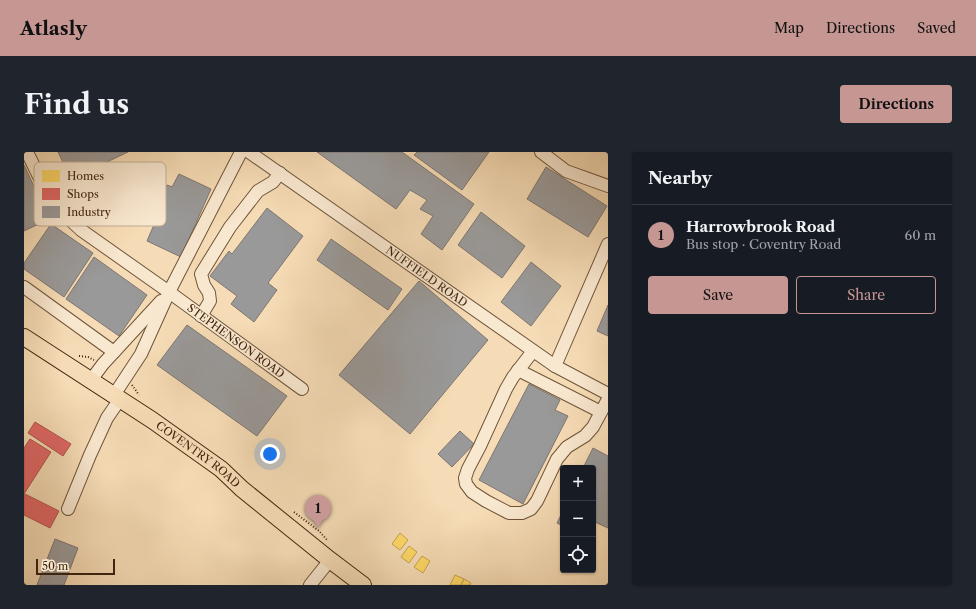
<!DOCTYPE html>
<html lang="en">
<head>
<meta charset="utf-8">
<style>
  body { margin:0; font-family:"Libre Caslon Text",serif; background:#20242c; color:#f1f3f6 }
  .controls { position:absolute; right:12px; bottom:12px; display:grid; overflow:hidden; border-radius:4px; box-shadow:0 1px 3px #0004 }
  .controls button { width:36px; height:36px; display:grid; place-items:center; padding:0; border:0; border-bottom:1px solid #363941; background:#171b24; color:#f1f3f6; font:20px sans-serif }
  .scale { position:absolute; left:12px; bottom:10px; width:79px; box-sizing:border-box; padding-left:4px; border:2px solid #41260f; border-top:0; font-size:11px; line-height:14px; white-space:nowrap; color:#41260f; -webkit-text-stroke:3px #f9e8d0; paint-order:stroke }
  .you { position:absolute; left:246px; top:302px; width:14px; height:14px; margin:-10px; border:3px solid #fff; border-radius:50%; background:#1a73e8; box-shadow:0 0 0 6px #1a73e833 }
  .badge { display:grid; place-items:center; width:26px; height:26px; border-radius:50%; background:#c59692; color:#111; font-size:13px; font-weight:700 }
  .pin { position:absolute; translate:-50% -33px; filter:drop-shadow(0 1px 2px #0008) }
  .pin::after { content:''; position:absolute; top:21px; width:14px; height:12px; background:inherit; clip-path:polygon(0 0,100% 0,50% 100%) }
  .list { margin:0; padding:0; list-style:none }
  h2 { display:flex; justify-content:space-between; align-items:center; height:52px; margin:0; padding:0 16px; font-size:17px }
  h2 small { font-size:13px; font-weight:400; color:#9ea1a6 }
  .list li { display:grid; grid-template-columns:26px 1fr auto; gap:12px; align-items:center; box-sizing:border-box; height:60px; padding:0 16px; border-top:1px solid #363941 }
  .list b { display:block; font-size:15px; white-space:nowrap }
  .list p { margin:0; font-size:13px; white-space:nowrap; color:#9ea1a6 }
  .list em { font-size:13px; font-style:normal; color:#9ea1a6 }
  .actions { display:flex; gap:8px; padding:12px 16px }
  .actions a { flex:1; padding:9px 0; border:1px solid #c59692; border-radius:4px; text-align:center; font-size:14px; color:#c59692 }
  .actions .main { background:#c59692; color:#111 }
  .icon { flex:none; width:22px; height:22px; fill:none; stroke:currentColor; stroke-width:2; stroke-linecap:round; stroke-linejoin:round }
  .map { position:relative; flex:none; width:584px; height:433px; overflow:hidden; border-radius:4px }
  header { display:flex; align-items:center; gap:24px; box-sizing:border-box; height:56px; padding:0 20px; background:#c59692; color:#111 }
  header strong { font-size:19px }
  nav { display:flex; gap:22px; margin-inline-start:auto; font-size:14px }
  .intro { display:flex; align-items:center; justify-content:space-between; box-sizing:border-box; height:96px; padding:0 24px }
  h1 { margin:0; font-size:28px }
  .button { padding:10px 18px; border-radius:4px; background:#c59692; color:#111; font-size:14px; font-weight:700 }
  main { display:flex; gap:24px; padding:0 24px }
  aside { flex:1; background:#171b24; border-radius:4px; box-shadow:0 1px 3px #0004 }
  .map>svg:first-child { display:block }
  .homes { fill:#ffd966; stroke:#c6a34c }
  .shops { fill:#e06666; stroke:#b0534c }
  .industry { fill:#999; stroke:#7f7670 }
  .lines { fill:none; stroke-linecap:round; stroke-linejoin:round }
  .minor-casing { stroke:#6e5439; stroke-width:14 }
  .major-casing { stroke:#41260f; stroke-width:18 }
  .path { stroke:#41260f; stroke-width:2; stroke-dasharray:1 2; stroke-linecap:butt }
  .minor { stroke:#f9e8d0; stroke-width:12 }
  .major { stroke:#f6dcb6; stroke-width:16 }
  .labels { text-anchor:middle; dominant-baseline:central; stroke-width:4; stroke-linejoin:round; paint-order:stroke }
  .street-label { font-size:11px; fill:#41260f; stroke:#f9e8d0 }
  .key { fill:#f9e8d0; stroke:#c2ae96; stroke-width:1 }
  .key-label { font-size:11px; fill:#41260f }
</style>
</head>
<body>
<header>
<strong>Atlasly</strong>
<nav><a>Map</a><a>Directions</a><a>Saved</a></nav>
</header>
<div class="intro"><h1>Find us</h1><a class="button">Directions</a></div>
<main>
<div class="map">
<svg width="584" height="433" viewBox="0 0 584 433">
  <rect width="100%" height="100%" fill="#f6dcb6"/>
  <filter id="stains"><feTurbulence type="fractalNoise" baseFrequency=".005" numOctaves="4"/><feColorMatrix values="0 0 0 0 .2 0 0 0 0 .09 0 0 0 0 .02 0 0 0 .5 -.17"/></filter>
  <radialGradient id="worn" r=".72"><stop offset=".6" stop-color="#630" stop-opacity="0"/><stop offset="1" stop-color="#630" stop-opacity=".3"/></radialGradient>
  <path class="homes" d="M376,381l8,7 -8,10 -8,-6z
    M385,394l8,6 -8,11 -8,-6z
    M398,404l8,5 -7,12 -9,-6z
    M431,423l9,4 -3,6h-11z
    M440,427l7,4 -1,2h-9z"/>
  <path class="shops" d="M11,270l36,22 -8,12 -35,-23z
    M6,287l21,13 -27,42v-46z
    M1,342l34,17 -9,17 -26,-13v-19z"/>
  <path class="industry" d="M34,0h70l-57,27z
    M293,0h85l72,52 -32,46 -21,-16 12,-18 -13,-7 7,-9 -17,-10 -14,19z
    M393,0h72l-27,38 -48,-35z
    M0,13l25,54 -25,12z
    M522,15l61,39 -19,31 -61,-38z
    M155,22l32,15 -30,68 -34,-16 12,-28 -11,-5 19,-23 5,2z
    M243,56l36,28 -35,47 9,7 -23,32 -23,-18 6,-8 -27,-20 19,-25 3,3z
    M457,60l44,34 -23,32 -44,-33z
    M27,72l42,29 -29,44 -40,-28v-6z
    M307,87l71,50 -14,21 -71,-50z
    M70,105l53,38 -28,41 -53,-37z
    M507,110l30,24 -30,40 -30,-24z
    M395,129l69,59 -78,94 -71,-59z
    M584,153v31l-11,-5z
    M163,173l100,71 -30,40 -100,-71z
    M505,232l31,16 -5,10 13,6 -45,88 -44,-24z
    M436,279l14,13 -22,23 -14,-13z
    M569,296l15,8v72l-13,-6 -2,3v-57h-10z
    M539,359v15l-6,-3z
    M31,387l23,9 -14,37h-27z"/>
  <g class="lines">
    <defs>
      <g id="minor">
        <path id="s1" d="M3,0l25,51 29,27 88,62 133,97"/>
        <path id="s2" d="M225,0l306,214 53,28"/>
        <path d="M517,0l25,19 42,15"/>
        <path d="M0,135l90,65"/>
        <path d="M177,164l9,-15 -1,-8 -5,-8 -3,-11 29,-47 28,-36 15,-9 7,-9"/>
        <path d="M509,199l-20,26 -7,12 -26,57 -12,23 -3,9 1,6 6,8 14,9 23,12h13l9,-4 6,-8 20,-42 10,-12 18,-11 8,-9 15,-28"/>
        <path d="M531,214l53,-122"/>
        <path d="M494,218l83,42"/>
        <path d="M67,228l12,-16 58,-63"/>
        <path d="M90,243l27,-41 28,-62 72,-140"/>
        <path d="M44,357l22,-54 17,-37 13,-19"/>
        <path d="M286,433l20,-25"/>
      </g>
      <g id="major">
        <path id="s3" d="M0,185l128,83 69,49 21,20 88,71 33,25"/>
      </g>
    </defs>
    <use href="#minor" class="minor-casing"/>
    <use href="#major" class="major-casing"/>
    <path class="path" d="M55,204l9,1 6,3
      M108,233l7,10
      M270,360l25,19 8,9"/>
    <use href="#minor" class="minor"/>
    <use href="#major" class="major"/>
  </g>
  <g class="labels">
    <g class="street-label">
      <text stroke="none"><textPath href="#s2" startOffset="217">NUFFIELD ROAD</textPath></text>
      <text stroke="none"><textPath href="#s1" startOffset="287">STEPHENSON ROAD</textPath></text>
      <text stroke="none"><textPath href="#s3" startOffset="210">COVENTRY ROAD</textPath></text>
    </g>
  </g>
  <rect x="10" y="10" width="132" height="64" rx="6" class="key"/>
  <rect x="18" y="18" width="18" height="12" fill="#ffd966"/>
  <rect x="18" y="36" width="18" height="12" fill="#e06666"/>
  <rect x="18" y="54" width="18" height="12" fill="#999"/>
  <g class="key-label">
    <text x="43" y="28">Homes</text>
    <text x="43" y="46">Shops</text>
    <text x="43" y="64">Industry</text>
  </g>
  <rect width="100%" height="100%" filter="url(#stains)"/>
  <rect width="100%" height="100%" fill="url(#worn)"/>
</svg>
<div class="controls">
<button>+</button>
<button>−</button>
<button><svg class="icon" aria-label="locate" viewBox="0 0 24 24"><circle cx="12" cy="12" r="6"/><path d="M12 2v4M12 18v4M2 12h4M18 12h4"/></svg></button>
</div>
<div class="scale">50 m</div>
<div class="you"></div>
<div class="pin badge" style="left:294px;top:376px">1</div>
</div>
<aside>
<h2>Nearby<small></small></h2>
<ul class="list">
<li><span class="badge">1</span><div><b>Harrowbrook Road</b><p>Bus stop · Coventry Road</p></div><em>60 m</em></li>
</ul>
<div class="actions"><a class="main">Save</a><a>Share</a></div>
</aside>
</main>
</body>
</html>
